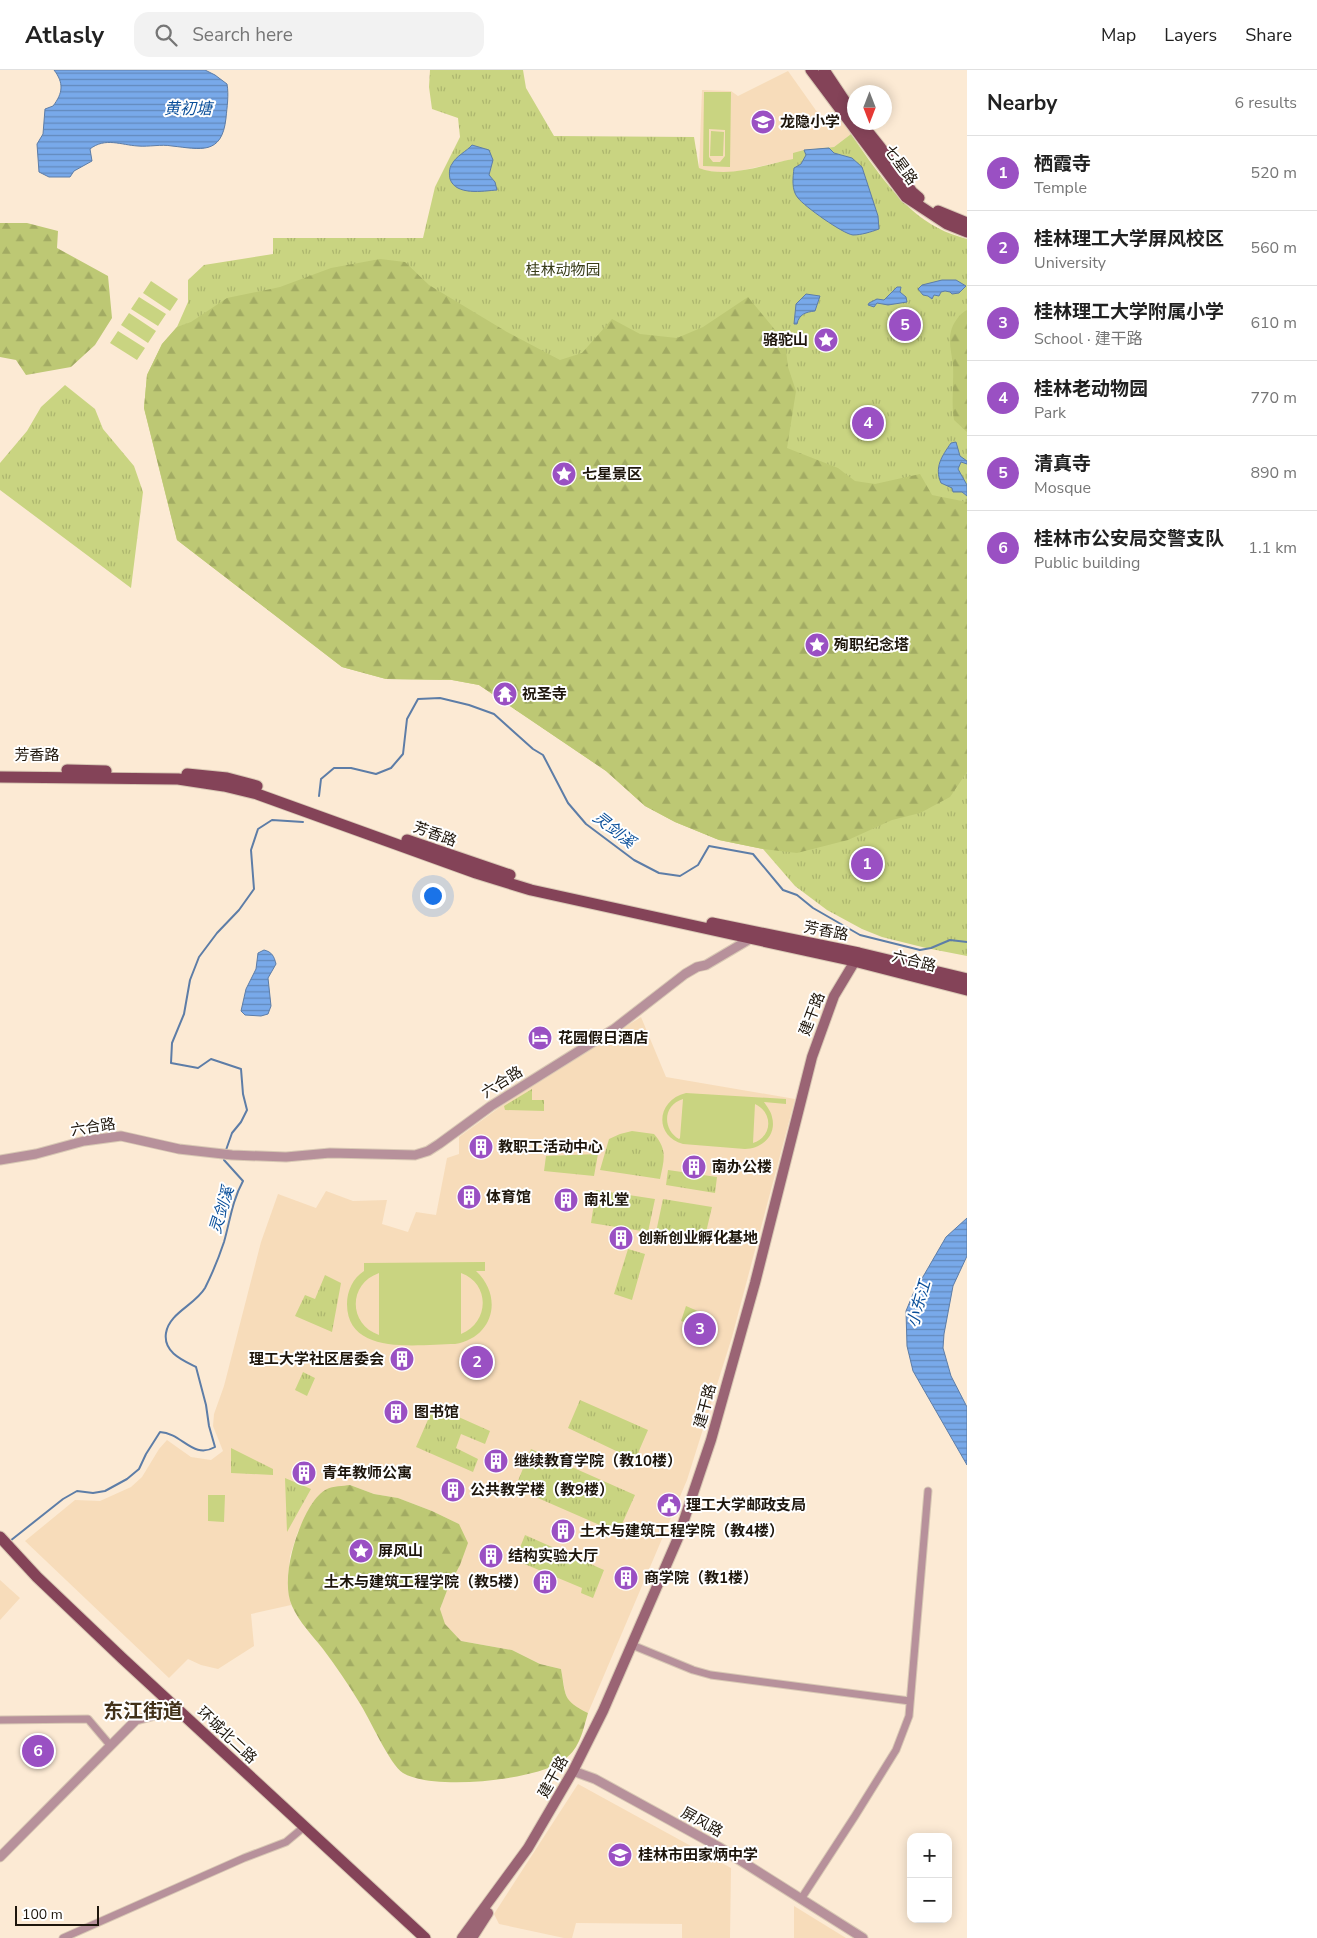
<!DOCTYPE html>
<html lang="en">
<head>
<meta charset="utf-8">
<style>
  body { margin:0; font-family:"Nunito Sans","Noto Sans SC",sans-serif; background:#f2f2f2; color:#222 }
  .controls { position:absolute; right:15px; bottom:15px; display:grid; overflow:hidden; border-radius:10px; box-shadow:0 2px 12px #0003 }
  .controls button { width:45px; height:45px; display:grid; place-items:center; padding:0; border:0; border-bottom:1px solid #e0e0e0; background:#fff; color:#222; font:25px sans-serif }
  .compass { position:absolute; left:847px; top:15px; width:45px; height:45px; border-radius:50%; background:#fff; box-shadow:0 2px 12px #0003; rotate:180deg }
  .scale { position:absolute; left:15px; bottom:12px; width:84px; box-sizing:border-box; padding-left:5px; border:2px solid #1e160c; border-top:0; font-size:14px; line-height:18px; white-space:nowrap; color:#1e160c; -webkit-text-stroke:4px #fff; paint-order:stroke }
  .you { position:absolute; left:432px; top:825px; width:18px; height:18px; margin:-12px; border:4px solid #fff; border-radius:50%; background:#1a73e8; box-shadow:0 0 0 8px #1a73e833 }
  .badge { display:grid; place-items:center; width:32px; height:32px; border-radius:50%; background:#9a50c3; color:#fff; font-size:16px; font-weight:700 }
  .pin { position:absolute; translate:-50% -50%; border:2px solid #fff; box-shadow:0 1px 5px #0006 }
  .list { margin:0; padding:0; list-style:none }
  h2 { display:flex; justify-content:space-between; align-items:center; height:65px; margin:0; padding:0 20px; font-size:21px }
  h2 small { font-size:16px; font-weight:400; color:#767676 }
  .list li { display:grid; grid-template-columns:32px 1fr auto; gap:15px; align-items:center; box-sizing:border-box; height:75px; padding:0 20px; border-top:1px solid #e0e0e0 }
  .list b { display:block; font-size:19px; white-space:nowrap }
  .list p { margin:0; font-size:16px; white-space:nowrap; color:#767676 }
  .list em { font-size:16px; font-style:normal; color:#767676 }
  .icon { flex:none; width:28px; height:28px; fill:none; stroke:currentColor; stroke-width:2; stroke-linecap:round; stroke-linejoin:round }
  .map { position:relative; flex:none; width:967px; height:1868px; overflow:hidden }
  header { display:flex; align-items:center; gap:30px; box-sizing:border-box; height:70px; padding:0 25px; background:#fff; border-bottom:1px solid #e0e0e0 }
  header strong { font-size:24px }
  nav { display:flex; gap:28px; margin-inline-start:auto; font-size:18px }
  .search { width:350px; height:45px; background:#f2f2f2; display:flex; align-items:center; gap:12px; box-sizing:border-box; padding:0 18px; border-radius:15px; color:#767676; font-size:19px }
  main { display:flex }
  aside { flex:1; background:#fff }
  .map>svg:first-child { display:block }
  .built { fill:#f7dcba }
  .grass { fill:url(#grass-tufts) }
  .forest { fill:url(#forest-firs) }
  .pitch { fill:#c9d481; fill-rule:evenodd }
  .water { fill:url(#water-rules); stroke:#5d7da7 }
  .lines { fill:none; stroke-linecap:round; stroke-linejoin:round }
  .stream { stroke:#5d7da7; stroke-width:2 }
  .minor-casing { stroke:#d8c8b4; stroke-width:9 }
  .tertiary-casing { stroke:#d8c8b4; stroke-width:11 }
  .secondary-casing { stroke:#d8c8b4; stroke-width:12 }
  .primary-casing { stroke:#d8c8b4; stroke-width:13 }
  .minor { stroke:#b7919b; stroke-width:7 }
  .tertiary { stroke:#b7919b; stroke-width:9 }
  .secondary { stroke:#9a6474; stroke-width:10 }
  .primary { stroke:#844358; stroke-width:11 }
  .labels { text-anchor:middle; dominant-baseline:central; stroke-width:4; stroke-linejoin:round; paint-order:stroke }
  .poi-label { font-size:15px; font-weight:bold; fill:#1e160c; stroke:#fff; text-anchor:start }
  .street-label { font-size:15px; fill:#1e160c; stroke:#fff }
  .park-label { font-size:15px; fill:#383c18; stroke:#fff }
  .water-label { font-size:16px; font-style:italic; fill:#0a4f9a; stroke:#fff }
  .district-label { font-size:20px; font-weight:bold; fill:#423119; stroke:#fff }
</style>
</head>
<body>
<header>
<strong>Atlasly</strong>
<div class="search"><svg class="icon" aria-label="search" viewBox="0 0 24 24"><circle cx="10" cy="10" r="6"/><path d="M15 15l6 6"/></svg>Search here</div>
<nav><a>Map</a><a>Layers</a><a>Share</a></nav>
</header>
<main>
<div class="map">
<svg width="967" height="1868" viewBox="0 0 967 1868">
  <defs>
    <pattern id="grass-tufts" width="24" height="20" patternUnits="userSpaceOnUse" patternTransform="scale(1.25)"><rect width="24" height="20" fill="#c9d481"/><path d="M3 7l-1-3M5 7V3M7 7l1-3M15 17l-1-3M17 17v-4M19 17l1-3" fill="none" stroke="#acb56e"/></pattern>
    <pattern id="forest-firs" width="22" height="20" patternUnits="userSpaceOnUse" patternTransform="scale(1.25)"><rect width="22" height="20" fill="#bdc874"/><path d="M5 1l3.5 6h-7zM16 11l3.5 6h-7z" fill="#a2ab63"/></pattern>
    <pattern id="water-rules" width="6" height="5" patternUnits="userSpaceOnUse" patternTransform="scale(1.25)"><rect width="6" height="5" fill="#78a9ea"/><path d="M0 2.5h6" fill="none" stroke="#6289bc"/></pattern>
  </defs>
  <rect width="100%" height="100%" fill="#fcead4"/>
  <path class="built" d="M788,1l39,55 12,-7 12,15 -17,13 -30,3 -11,9 -63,14 -22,-2 -9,-3 3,-78 29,1 7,5z
    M641,947l25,60 129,22 -63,238 -45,143 -99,233 -18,-9 -5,-12 -4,-23 -21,-5 -28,-14 -51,-9 -17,-17 -4,-15 8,-21 12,-23 -1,-41 -27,-13 -34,-13 -24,-4 -24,-9 -52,46 -8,25 -2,24 3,25 -40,9 3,32 -36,23 -17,-4 -13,-6 -19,19 -144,-137 50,-41 25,1 31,-14 11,-10 17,-28 8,-9 24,17 20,3 12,-9 -10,-25 1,-12 10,-28 37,-144 17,-48 38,14 10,-17 27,10 34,-1 -5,24 26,8 8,-20 20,3 11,-57 12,-4v-17l56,-41z
    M0,1510l20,18 -20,22z
    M578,1714l153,84 -1,70h-48v-14l-106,-1 -4,15h-8l-65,-14 -5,-10z
    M794,1836l52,32h-52z"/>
  <path class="grass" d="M430,0h93l3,18 28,48 140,1 5,31c30,11 63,-3 94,-9v-6l11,-3 30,-3 17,-13c22,32 51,76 87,94 9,5 19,8 29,11v717l-41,-8 -44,-11 -20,-8 -35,-19 -32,-24 -32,-37 -44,-9 -44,-18 -30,-16 -39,-35 -127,-86 -27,-5 -66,-1 -44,-12 -165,-127 -33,-132 3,-33 15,-31 15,-17 11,-25v-22l16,-15 69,-11v-16h150l12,-51 25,-50 -2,-19 -26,-9 -3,-22z
    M65,315l30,24 8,20 31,37 9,26 -12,96 -131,-98v-27l27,-32 14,-24z
    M532,1019v11h12v11l-39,-1 -1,-4z
    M632,1061l22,3c14,16 10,26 6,45l-60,-9 9,-31 11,-5z
    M598,1084l-4,22 -50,-5 2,-15z
    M668,1100l49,7 -2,16 -49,-8z
    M596,1120l59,9 -7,33 -57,-9z
    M663,1129l49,8 -9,38 -48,-8z
    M628,1179l17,5 -13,46 -18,-6z
    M325,1205l16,8 -9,49 -37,-16 10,-21 10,4z
    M303,1302l12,6 -8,18 -12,-6z
    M580,1330l68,30 -13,30 -67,-32z
    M434,1336l56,25 -5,13 -24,-10 -5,14 22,11 -5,13 -57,-25z
    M231,1378l42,21v6l-42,-2z
    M531,1379l104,46 -17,38 -103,-45z
    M285,1408l26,11 -24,43z
    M525,1465l79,35 -11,28 -12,-5 1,-5 -67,-28z"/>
  <path class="forest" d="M0,153h27l31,8 -1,17 51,28 4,42 -17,27 -24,22 -45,8 -10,-15 -16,-3z
    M380,189l25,3 24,23 78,47 53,28 22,-7 30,-34 28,15 37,4 26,-11 45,-30 37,45 3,25 8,24 -9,57 51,20 17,13 20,3 45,-10 12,21 35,7v270l-17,25 -30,16 -28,7 -44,20 -51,13 -34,-4 -44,-9 -44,-18 -30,-16 -39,-35 -127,-86 -27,-5 -66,-1 -44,-12 -165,-127 -33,-132 3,-33 15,-31 15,-17 14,-5 36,-24 53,-11 51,-19z
    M967,240v122l-13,-12c-3,-18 0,-36 -1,-54 -1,-12 -5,-24 -2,-35 2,-8 9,-18 16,-21z
    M350,1415l24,9 24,4 34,13 27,13 9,19 -8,22 -12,23 -8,21 5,15 16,17 51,9 28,14 21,5c5,27 1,31 27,44 -5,17 -8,35 -23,46 -27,22 -133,32 -162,14 -13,-8 -34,-56 -44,-71 -11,-18 -23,-36 -36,-53 -11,-14 -24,-27 -31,-43 -10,-22 0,-60 9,-81 5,-12 14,-30 26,-36 6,-3 16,-3 23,-4z"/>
  <path class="pitch" d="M704,22h27l-1,75 -27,-1zM709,59l16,1v26l-5,6h-7l-4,-5z
    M711,61l13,1 -1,24h-13z
    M151,211l27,18 -8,12 -27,-18z
    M139,227l27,17 -8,12 -27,-17z
    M129,243l27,18 -8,12 -27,-18z
    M118,261l27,17 -8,12 -27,-17z
    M686,1023l100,6v5l-22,-2c3,5 7,9 8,15 5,18 -10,32 -27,32l-62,-5c-30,-9 -26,-44 3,-51zM683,1029l-3,39 -1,1c-17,-10 -16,-34 4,-40zM755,1034c19,9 17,33 -2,39z
    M485,1192v9h-9c28,26 17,67 -21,73 -35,0 -108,13 -108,-40 0,-13 6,-26 17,-33v-8zM379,1203v62c-31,-11 -31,-51 0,-62zM461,1203c30,11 28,50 0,61z
    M686,1236l21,9 -6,14 -20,-8z
    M208,1425h17l-1,27 -16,-1z"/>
  <path class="water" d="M54,0h151l10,5 12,9c2,11 0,23 -1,34 -4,38 -26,31 -54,28 -11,-2 -23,1 -34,0 -17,-1 -33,-9 -48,3l2,12 -18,10 -4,6h-21l-10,-5 -2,-28 6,-10 2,-25 8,-3c10,-13 11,-23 1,-36z
    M472,75l17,5 4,10 -4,15 6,7 2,8c-14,1 -41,6 -47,-11 -1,-5 -1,-11 2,-15 4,-8 15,-13 20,-19z
    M829,78l5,5 18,5 10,9 16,49 1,13c-8,3 -18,6 -26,6 -10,-1 -49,-29 -55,-37 -7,-8 -5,-21 -4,-30l7,-4 5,-9 -2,-5z
    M942,210h14l10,6 -7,7 -7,1 -2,-2 -5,-1 -4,1 -2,4 -5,-1 -2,4 -4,-3 -5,-1 -5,-6 4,-4z
    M897,217h4l-1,5 6,5 1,5 -19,3 -11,-2 -3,4 -6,-2 1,-2 8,-4 7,1z
    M806,224l14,2 -5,15c-9,1 -16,3 -18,13h-3l2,-20z
    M956,372l4,14 7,5v3l-6,-2 -3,7 9,16v11l-5,-4h-9l-1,-4 -11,-5c-7,-16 1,-27 10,-40z
    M264,880c8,2 10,6 12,14l-8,14 3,28 -3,8 -7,2 -16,-1 -4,-4 5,-22 10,-20 2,-16z
    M967,1148v38l-14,30 -9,48 -1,14 8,28 16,31v58l-54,-94 -6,-25 -1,-35 7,-17 33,-57z"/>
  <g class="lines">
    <path class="stream" d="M319,726l2,-17 13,-11h17l25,6 15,-6 12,-14 4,-35 11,-20 22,-1 29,7 25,9 39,35 10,6 25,48 18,21 48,36 25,13 21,3 18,-11 11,-19 44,8 30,36 14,5 16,13 47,27 60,15 11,-2 19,-8 17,2
      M226,1080l6,-17 9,-11 6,-12 -4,-16 -2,-25 -30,-10 -13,9 -27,-5 1,-20 12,-29 6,-34 9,-23 18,-24 22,-23 15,-21 -3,-39 7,-21 14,-9 31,2
      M10,1471l53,-42 14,-8 16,2 12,-2 22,-12 12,-10 7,-15 14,-22c22,1 33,28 55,15l-6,-21 -3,-21 -10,-38c-14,-7 -33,-15 -30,-34 3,-20 29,-28 39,-45 7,-14 14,-31 19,-46 6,-21 8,-41 19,-61l-19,-21v-3"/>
    <defs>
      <path id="minor" d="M632,1575l61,25 18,5 199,26
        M0,1650l88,-1 22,26
        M801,1829l54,-83 41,-66 13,-34 19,-225
        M63,1868l181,-80 42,-16 18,-15"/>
      <path id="tertiary" d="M0,1090l36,-6 48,-13 37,-5 58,13 53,6 54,2 44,-4 85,2 13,-4 11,-7 52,-38 123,-77 71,-55 12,-7 9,-2 44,-26 3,-4
        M573,1701l22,8 124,68 144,91
        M0,1787l136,-137 35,-9 4,-4"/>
      <path id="secondary" d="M462,1868l66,-90 45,-77 30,-60 75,-173 33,-98 44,-157 57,-226 22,-61 24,-40
        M472,1868l16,-25"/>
      <path id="primary" d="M811,0l95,127 41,27 20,8
        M824,0l30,45
        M860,52l20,25 32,45 7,6
        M938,141l29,12
        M67,700l39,1
        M187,704l40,4 30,8
        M0,707l178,2 46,7 33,8 219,79 55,17 323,71 113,29
        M407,770l103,35
        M712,853l147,30 108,26
        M0,1467l37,40 85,81 303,280"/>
    </defs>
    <use href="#minor" class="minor-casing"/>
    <use href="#tertiary" class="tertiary-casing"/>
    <use href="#secondary" class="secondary-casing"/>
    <use href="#primary" class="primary-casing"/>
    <use href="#minor" class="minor"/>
    <use href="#tertiary" class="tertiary"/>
    <use href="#secondary" class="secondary"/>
    <use href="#primary" class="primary"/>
  </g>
  <defs>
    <symbol id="school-disc" viewBox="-11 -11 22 22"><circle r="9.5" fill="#9a50c3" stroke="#fff"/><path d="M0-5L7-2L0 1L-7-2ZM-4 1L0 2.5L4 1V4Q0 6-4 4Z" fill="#fff"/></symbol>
    <symbol id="sight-disc" viewBox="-11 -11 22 22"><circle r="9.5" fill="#9a50c3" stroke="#fff"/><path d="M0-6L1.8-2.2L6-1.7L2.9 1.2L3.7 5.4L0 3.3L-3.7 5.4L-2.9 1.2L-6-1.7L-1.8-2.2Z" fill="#fff"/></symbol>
    <symbol id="temple-disc" viewBox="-11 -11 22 22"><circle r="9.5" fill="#9a50c3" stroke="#fff"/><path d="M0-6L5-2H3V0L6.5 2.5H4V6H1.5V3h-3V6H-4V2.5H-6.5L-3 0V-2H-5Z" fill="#fff"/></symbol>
    <symbol id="hotel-disc" viewBox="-11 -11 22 22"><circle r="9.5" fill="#9a50c3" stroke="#fff"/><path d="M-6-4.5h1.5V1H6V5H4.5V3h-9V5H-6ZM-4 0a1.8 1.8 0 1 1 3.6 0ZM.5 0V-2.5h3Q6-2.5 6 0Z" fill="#fff"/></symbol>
    <symbol id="building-disc" viewBox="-11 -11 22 22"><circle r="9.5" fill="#9a50c3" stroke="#fff"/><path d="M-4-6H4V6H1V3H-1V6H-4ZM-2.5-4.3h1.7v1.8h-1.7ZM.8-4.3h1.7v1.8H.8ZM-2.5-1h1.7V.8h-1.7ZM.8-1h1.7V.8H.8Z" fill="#fff"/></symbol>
    <symbol id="civic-disc" viewBox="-11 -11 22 22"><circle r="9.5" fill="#9a50c3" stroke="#fff"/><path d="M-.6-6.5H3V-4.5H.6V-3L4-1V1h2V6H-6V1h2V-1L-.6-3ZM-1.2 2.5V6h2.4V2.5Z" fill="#fff"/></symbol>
  </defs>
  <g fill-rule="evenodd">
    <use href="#school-disc" x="749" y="38" width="28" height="28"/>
    <use href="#sight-disc" x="812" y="256" width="28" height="28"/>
    <use href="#sight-disc" x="550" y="390" width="28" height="28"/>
    <use href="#sight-disc" x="803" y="561" width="28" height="28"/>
    <use href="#temple-disc" x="491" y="610" width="28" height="28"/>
    <use href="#hotel-disc" x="526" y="954" width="28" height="28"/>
    <use href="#building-disc" x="467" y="1063" width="28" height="28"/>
    <use href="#building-disc" x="680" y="1083" width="28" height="28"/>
    <use href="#building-disc" x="455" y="1113" width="28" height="28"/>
    <use href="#building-disc" x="552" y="1116" width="28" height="28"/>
    <use href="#building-disc" x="607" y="1154" width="28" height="28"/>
    <use href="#building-disc" x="388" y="1275" width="28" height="28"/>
    <use href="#building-disc" x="382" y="1328" width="28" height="28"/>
    <use href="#building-disc" x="482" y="1377" width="28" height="28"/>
    <use href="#building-disc" x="290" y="1389" width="28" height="28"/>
    <use href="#building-disc" x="439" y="1406" width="28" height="28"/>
    <use href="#civic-disc" x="655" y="1421" width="28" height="28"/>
    <use href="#building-disc" x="549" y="1447" width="28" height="28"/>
    <use href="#sight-disc" x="347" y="1467" width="28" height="28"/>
    <use href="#building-disc" x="477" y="1472" width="28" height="28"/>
    <use href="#building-disc" x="612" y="1494" width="28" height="28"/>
    <use href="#building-disc" x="531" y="1498" width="28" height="28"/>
    <use href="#school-disc" x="606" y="1771" width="28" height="28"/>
  </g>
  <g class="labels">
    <g class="poi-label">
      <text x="780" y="52">龙隐小学</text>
      <text x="808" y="270" text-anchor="end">骆驼山</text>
      <text x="582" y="404">七星景区</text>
      <text x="834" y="575">殉职纪念塔</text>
      <text x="522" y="624">祝圣寺</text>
      <text x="558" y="968">花园假日酒店</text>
      <text x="498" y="1077">教职工活动中心</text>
      <text x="712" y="1097">南办公楼</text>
      <text x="486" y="1127">体育馆</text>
      <text x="584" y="1130">南礼堂</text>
      <text x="638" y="1168">创新创业孵化基地</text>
      <text x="384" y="1289" text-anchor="end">理工大学社区居委会</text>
      <text x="414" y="1342">图书馆</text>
      <text x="514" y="1391">继续教育学院（教10楼）</text>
      <text x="322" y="1403">青年教师公寓</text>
      <text x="470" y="1420">公共教学楼（教9楼）</text>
      <text x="686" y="1435">理工大学邮政支局</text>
      <text x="580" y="1461">土木与建筑工程学院（教4楼）</text>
      <text x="378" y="1481">屏风山</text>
      <text x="508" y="1486">结构实验大厅</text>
      <text x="644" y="1508">商学院（教1楼）</text>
      <text x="528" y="1512" text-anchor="end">土木与建筑工程学院（教5楼）</text>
      <text x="638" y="1785">桂林市田家炳中学</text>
    </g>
    <g class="street-label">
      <text transform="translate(901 95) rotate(54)">七星路</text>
      <text x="37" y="685">芳香路</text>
      <text transform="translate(435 764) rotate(20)">芳香路</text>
      <text transform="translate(826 861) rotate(11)">芳香路</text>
      <text transform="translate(914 891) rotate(14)">六合路</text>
      <text transform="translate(812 944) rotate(-69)">建干路</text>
      <text transform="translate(502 1012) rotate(-32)">六合路</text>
      <text transform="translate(93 1057) rotate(-9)">六合路</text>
      <text transform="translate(705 1336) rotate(-75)">建干路</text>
      <text transform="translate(227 1665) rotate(43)">环城北二路</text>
      <text transform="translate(553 1707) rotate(-61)">建干路</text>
      <text transform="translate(702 1752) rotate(29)">屏风路</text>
    </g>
    <g class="park-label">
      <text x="563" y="200">桂林动物园</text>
    </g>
    <g class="water-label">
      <text x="188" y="39">黄初塘</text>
      <text transform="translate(614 760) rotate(38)">灵剑溪</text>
      <text transform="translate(222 1140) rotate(-73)">灵剑溪</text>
      <text transform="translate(919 1234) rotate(-74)">小东江</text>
    </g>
    <g class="district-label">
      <text x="143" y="1641">东江街道</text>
    </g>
  </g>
</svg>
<div class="controls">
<button>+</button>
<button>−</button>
</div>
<svg class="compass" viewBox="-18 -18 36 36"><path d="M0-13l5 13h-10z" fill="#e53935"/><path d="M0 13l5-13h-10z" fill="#767676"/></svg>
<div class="scale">100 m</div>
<div class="you"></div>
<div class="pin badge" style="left:867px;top:794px">1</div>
<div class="pin badge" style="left:477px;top:1292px">2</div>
<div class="pin badge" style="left:700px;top:1259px">3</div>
<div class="pin badge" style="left:868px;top:353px">4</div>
<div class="pin badge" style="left:905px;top:255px">5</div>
<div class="pin badge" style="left:38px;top:1681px">6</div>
</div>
<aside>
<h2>Nearby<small>6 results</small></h2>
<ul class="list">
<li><span class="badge">1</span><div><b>栖霞寺</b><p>Temple</p></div><em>520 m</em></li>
<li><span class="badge">2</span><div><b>桂林理工大学屏风校区</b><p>University</p></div><em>560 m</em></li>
<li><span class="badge">3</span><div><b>桂林理工大学附属小学</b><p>School · 建干路</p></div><em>610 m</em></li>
<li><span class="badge">4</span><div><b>桂林老动物园</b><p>Park</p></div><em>770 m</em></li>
<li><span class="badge">5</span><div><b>清真寺</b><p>Mosque</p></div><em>890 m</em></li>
<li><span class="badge">6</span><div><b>桂林市公安局交警支队</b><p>Public building</p></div><em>1.1 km</em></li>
</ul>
</aside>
</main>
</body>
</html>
